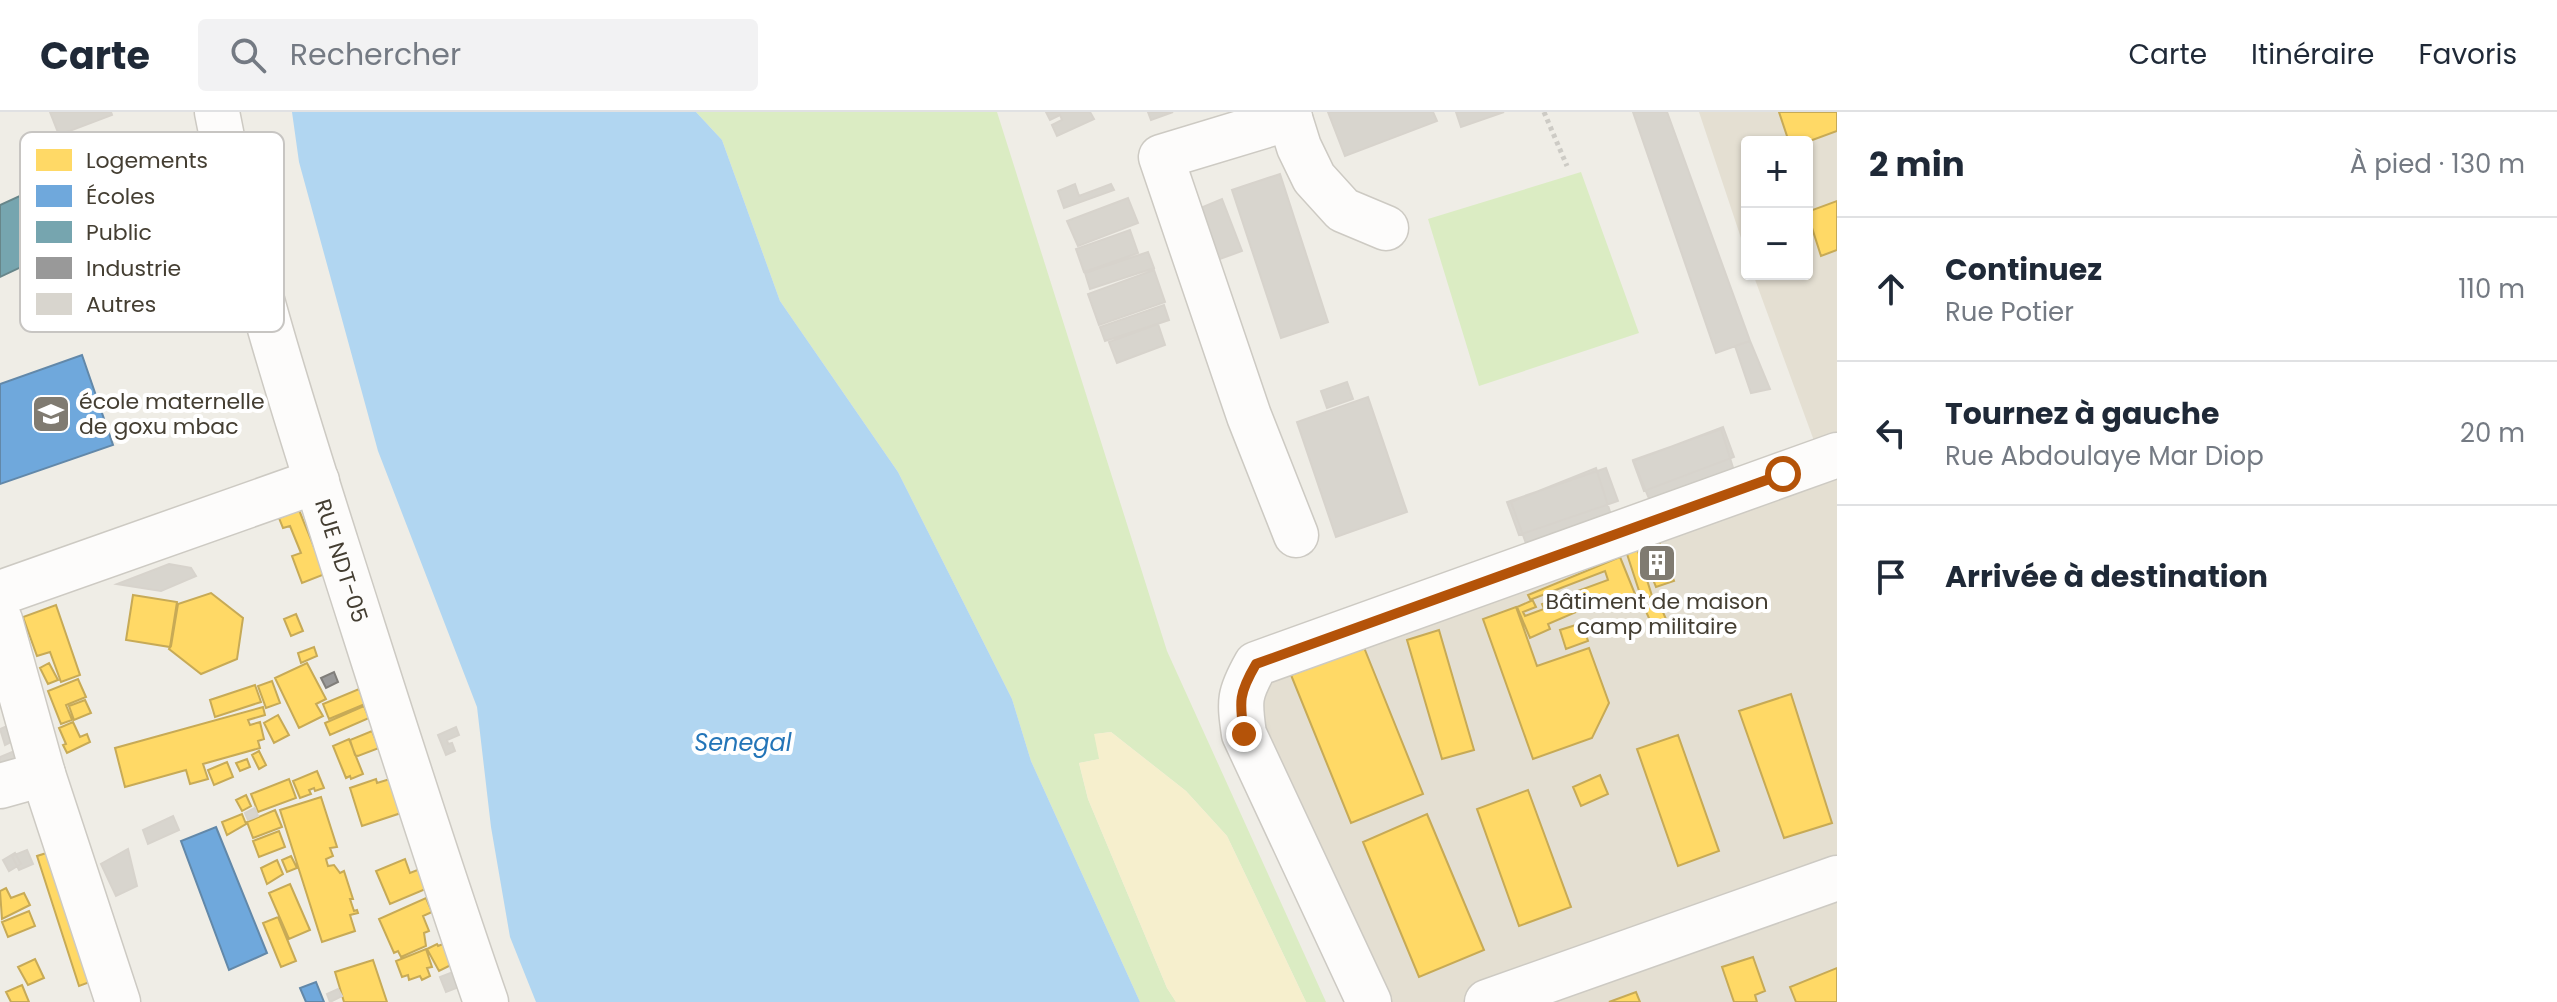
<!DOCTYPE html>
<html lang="fr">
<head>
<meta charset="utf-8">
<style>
  body { margin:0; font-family:Poppins,sans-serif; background:#f2f2f3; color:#1f2937 }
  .controls { position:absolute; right:24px; top:24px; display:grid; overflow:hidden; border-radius:8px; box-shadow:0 2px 6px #0004 }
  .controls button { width:72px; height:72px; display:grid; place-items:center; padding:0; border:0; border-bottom:2px solid #e0e1e3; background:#fff; color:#1f2937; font:40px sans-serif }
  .stop { position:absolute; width:24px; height:24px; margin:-18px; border:6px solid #b45309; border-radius:50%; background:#fff }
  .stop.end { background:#b45309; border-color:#fff; box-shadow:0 2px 8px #0008 }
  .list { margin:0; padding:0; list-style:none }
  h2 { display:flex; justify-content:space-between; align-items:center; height:104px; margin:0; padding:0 32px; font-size:34px }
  h2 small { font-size:26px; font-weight:400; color:#747a83 }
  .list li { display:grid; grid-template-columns:52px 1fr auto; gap:24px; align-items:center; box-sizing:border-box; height:144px; padding:0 32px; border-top:2px solid #e0e1e3 }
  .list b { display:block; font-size:30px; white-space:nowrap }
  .list p { margin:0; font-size:26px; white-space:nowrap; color:#747a83 }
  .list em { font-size:26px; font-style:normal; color:#747a83 }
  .icon { flex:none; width:44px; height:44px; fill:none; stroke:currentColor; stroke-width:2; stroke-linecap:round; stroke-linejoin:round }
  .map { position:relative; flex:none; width:1837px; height:890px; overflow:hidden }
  header { display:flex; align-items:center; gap:48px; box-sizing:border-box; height:112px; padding:0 40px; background:#fff; border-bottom:2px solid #e0e1e3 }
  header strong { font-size:38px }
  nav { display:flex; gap:44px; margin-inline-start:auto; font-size:28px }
  .search { width:560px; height:72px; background:#f2f2f3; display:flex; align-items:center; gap:20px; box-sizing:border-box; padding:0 28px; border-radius:8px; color:#747a83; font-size:30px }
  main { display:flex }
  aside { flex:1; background:#fff }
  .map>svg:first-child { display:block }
  .residential { fill:#e4dfd2 }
  .green { fill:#dbecc3 }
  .sand { fill:#f6efcd }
  .water { fill:#b1d6f1 }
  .homes { fill:#ffd966; stroke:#c7aa56; stroke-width:2; fill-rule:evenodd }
  .schools { fill:#6fa8dc; stroke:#6288a9; stroke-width:2 }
  .public { fill:#76a5af; stroke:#67868a; stroke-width:2 }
  .industry { fill:#999; stroke:#807e7a; stroke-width:2 }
  .building { fill:#d8d5ce; stroke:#d7d3cc; stroke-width:2 }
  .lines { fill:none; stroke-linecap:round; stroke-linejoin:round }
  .minor-casing { stroke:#cdcac3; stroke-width:47 }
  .path { stroke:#cdcbc5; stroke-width:5; stroke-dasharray:4 4; stroke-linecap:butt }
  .minor { stroke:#fdfcfb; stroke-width:44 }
  .route { stroke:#b45309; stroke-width:10 }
  .labels { text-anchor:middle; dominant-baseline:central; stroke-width:8; stroke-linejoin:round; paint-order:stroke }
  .poi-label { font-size:22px; fill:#443e32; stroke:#fff; text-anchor:start }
  .street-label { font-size:22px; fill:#443e32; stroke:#fff }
  .water-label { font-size:24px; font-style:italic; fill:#2375b8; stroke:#fff }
  .key { fill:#fff; stroke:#c7c5c2; stroke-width:2 }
  .key-label { font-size:22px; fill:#443e32 }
</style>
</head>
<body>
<header>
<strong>Carte</strong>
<div class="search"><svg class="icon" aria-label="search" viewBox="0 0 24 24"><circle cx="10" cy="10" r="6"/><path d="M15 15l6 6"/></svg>Rechercher</div>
<nav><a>Carte</a><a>Itinéraire</a><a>Favoris</a></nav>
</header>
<main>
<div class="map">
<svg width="1837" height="890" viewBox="0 0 1837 890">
  <rect width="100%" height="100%" fill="#efede6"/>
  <path class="residential" d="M1699,0h138v890h-468l-125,-268 12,-70 565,-204 -68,-186h54v-132h-60v114z"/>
  <path class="green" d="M696,0h301l170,539 159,351h-20l-79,-166 -41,-45 -75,-59 -16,2 5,25 -21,4 9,36 79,189 9,14h-36l-109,-241 -19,-62 -114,-227 -118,-171 -58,-161z
    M1581,60l58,161 -160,53 -51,-167z"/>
  <path class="sand" d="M1111,620l75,59 41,45 79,166h-130l-9,-14 -79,-189 -9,-36 20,-4 -5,-25z"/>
  <path class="water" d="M292,0h404l26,28 58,161 118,171 114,227 19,62 109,241h-604l-26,-65 -19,-110 -14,-120 -99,-256 -79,-289z"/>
  <path class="homes" d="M1779,0h58v19l-30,11h-18z
    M1837,89v49l-16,6 -14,-44z
    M299,398l26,64 -23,9 -10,-27 9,-3 -11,-27 -7,2 -4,-10z
    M1658,427l16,42 -18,6 -16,-41z
    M1637,436l15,48 -10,4 -16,-49z
    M1620,445l15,37 -19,8 -3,-6 -65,28 2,5 -20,9 -13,-31 14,-6 -3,-6zM1605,459l3,9 -66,24 2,5 -19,7 -2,-4 13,-5 -4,-8z
    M211,481l32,25 -6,41 -36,15 -32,-25 2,-3 7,-42z
    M133,483l44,7 -7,45 -44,-7z
    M1658,489l8,18 -14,6 -8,-18z
    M56,493l24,70 -19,7 -11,-30 -13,4 -14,-39z
    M1516,495l21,59 52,-18 20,55 -17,35 -59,21 -50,-140z
    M296,502l7,17 -12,5 -7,-17z
    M1582,511l6,18 -22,8 -6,-19z
    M1439,518l35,120 -32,9 -35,-119z
    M1363,533l60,149 -72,29 -60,-148z
    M314,535l3,9 -16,7 -3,-10z
    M49,551l9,17 -10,4 -8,-16z
    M307,551l19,36 -10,5 7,12 -24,12 -24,-50z
    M78,567l8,18 -20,8 6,15 -11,4 -13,-33z
    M272,569l8,22 -14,5 -8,-22z
    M255,573l6,17 -46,15 -5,-17z
    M359,577l6,15 -36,15 -6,-15z
    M1791,582l41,129 -48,15 -45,-127z
    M85,588l6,13 -17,7 -5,-14z
    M364,594l5,12 -39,17 -5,-12z
    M263,595l2,8 -17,5 2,5 10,-3 4,17 -6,2 2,7 -57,16 5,15 -18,5 -4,-14 -61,17 -10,-39z
    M278,603l11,20 -15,8 -10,-20z
    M73,610l7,15 7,-3 3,8 -23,11 -4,-8 3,-1 -7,-16z
    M372,619l7,17 -21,8 -3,-1 -5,-15z
    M1678,623l41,116 -41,15 -41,-117z
    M349,627l14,35 -12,5 -1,-3 -4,2 -13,-32z
    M259,639l7,14 -7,4 -7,-14z
    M247,647l3,8 -10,4 -4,-8z
    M227,650l6,15 -19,8 -6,-15z
    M317,659l7,17 -9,3 -1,-3 -5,2 2,4 -11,4 -7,-17z
    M1600,663l8,19 -27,12 -8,-19z
    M289,667l7,19 -38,14 -7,-18z
    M376,667l1,4 13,-4 11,34 -39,13 -12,-38z
    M1528,678l43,117 -52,19 -42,-117z
    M246,683l5,11 -9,5 -6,-11z
    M321,685l16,50 -7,1 3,8 -7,3 2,7 6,-1 6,8 4,-2 9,28h-3l4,12 3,-1 1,3 -8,2 5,16 -33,11 -42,-132z
    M275,698l7,17 -29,11 -6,-16z
    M242,702l4,10 -19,11 -5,-13z
    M1427,702l57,136 -65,27 -56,-135z
    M279,719l6,16 -26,10 -6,-16z
    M56,738l42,129 -19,7 -42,-130z
    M291,744l6,12 -10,4 -5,-12z
    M405,747l5,14 10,-4 8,19 -38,16 -14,-33z
    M277,748l6,14 -16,10 -6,-16z
    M290,772l20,46 -21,9 -20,-46z
    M6,776l5,10 13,-5 6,12 -28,14 -2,-28z
    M426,786l6,14 -9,4 6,15 -5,2 2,13 -25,11 -3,-6 -4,2 -15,-34z
    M29,799l6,15 -27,11 -6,-15z
    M278,805l18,44 -15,6 -18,-44z
    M437,832l1,2 5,-2 10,20 -14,7 -12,-22z
    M426,837l6,18 -5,1 3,8 -8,4 -2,-4 -11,4 -1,-5 -6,2 -6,-16z
    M1753,845l12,34 -10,4 2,7h-23l-12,-35z
    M35,847l9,19 -16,7 -10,-18z
    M373,848l14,42h-43l-9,-30z
    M1837,856v34h-41l-6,-15z
    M22,873l7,17h-18l-5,-10z
    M1636,880l4,10h-31z"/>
  <path class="schools" d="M82,243l31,90 -113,39v-100z
    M216,715l51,126 -38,17 -48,-129z
    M316,870l8,20h-18l-6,-14z"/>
  <path class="public" d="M24,82l27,59 -51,24v-72z"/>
  <path class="industry" d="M334,560l4,10 -12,6 -5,-10z"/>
  <path class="building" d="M50,0h61l1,3 -53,20z
    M1046,0h44l4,7 -37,17 -5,-11 10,-5 -2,-5 -10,5z
    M1148,0h25l-22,8z
    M1328,0h105l4,9 -92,35z
    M1456,0h48l-43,15z
    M1633,0h34l83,229 -34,12z
    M1280,62l48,148 -47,16 -49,-148z
    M1075,72l4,12 32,-12 3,6 -50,18 -6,-17z
    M1128,86l10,25 -60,23 -11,-25z
    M1222,87l20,52 -25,9 -19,-51z
    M1130,118l8,23 -54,19 -8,-23z
    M1148,140l6,16 -64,21 -5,-16z
    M1154,158l11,32 -66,23 -11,-31z
    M1164,193l5,15 -64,21 -5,-14z
    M1158,212l7,21 -48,18 -8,-21z
    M1750,229l20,48 -19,4 -16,-47z
    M1347,270l6,17 -26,9 -6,-17z
    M1368,285l39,115 -71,25 -39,-115z
    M1723,315l11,30 -90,34 -11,-30z
    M1721,317l13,42 -84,30 -17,-41z
    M1596,356l16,50 -85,28 -16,-44z
    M1606,356l12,33 -99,34 -12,-33z
    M169,452l22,4 5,8 -35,15 -44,-7z
    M7,614l6,15 -8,4 -5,-16z
    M456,615l3,8 -12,5 1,4 4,-1 3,8 -9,4 -8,-20z
    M24,635l7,17 -31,12v-19z
    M255,696l3,8 -10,4 -3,-7z
    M173,704l6,14 -31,14 -5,-14z
    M128,737l9,37 -21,10 -15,-32z
    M27,738l6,14 -14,6 -7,-14z
    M15,741l6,11 -12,7 -6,-11z
    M453,860l6,15 -13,5 -6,-15z
    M338,877l4,7 -12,6 -3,-8z"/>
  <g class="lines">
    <defs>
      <g id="minor">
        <path id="s1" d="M217,0c28,146 74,289 119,431 49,153 97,307 150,459"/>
        <path d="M1288,0l11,35 15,31 29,32 43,18"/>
        <path d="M1290,6l-129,39 88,259 47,119"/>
        <path d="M0,481l317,-112"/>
        <path d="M0,508l43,154 75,228"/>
        <path d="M0,674l43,-12"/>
        <path d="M1369,890l-125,-268c-5,-34 -5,-40 12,-70l581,-209"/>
        <path d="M1487,890l350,-124"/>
      </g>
    </defs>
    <use href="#minor" class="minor-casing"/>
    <path class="path" d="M1544,0l23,54"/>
    <use href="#minor" class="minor"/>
  </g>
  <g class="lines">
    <path class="route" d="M1244,622c-5,-33 -5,-41 12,-70l527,-190"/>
  </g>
  <defs>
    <symbol id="school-square" viewBox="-11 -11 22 22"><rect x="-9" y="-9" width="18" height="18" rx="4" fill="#807b71" stroke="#fff"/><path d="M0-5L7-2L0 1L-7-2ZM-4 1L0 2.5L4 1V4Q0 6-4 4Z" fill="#fff"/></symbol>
    <symbol id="building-square" viewBox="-11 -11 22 22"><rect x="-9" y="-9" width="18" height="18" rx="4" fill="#807b71" stroke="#fff"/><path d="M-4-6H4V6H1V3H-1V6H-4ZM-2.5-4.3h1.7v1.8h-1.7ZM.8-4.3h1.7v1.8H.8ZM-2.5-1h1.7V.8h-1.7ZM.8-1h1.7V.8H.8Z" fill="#fff"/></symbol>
  </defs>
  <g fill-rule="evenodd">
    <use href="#school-square" x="29" y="280" width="44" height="44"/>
    <use href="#building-square" x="1635" y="429" width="44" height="44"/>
  </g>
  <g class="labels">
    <g class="poi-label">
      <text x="79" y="289">école maternelle<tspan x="79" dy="25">de goxu mbac</tspan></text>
      <text x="1657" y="489" text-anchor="middle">Bâtiment de maison<tspan x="1657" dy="25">camp militaire</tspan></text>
    </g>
    <g class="street-label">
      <text stroke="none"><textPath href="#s1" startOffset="466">RUE NDT-05</textPath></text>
    </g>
    <g class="water-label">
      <text x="743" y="630">Senegal</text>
    </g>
  </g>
  <rect x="20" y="20" width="264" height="200" rx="12" class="key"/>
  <rect x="36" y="37" width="36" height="22" fill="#ffd966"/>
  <rect x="36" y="73" width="36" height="22" fill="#6fa8dc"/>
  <rect x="36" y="109" width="36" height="22" fill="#76a5af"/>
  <rect x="36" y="145" width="36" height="22" fill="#999"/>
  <rect x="36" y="181" width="36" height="22" fill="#d8d5ce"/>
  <g class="key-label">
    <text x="86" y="56">Logements</text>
    <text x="86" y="92">Écoles</text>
    <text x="86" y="128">Public</text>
    <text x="86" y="164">Industrie</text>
    <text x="86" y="200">Autres</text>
  </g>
</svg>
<div class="controls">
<button>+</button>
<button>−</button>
</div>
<div class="stop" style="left:1783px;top:362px"></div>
<div class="stop end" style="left:1244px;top:622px"></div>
</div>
<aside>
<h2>2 min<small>À pied · 130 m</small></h2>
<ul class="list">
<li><svg class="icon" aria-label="ahead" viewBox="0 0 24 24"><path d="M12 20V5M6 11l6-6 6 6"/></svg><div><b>Continuez</b><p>Rue Potier</p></div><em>110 m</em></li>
<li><svg class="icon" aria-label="left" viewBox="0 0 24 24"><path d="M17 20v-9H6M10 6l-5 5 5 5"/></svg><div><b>Tournez à gauche</b><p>Rue Abdoulaye Mar Diop</p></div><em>20 m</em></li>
<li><svg class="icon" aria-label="arrive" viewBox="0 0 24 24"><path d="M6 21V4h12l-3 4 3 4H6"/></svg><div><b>Arrivée à destination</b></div></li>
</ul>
</aside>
</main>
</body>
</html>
